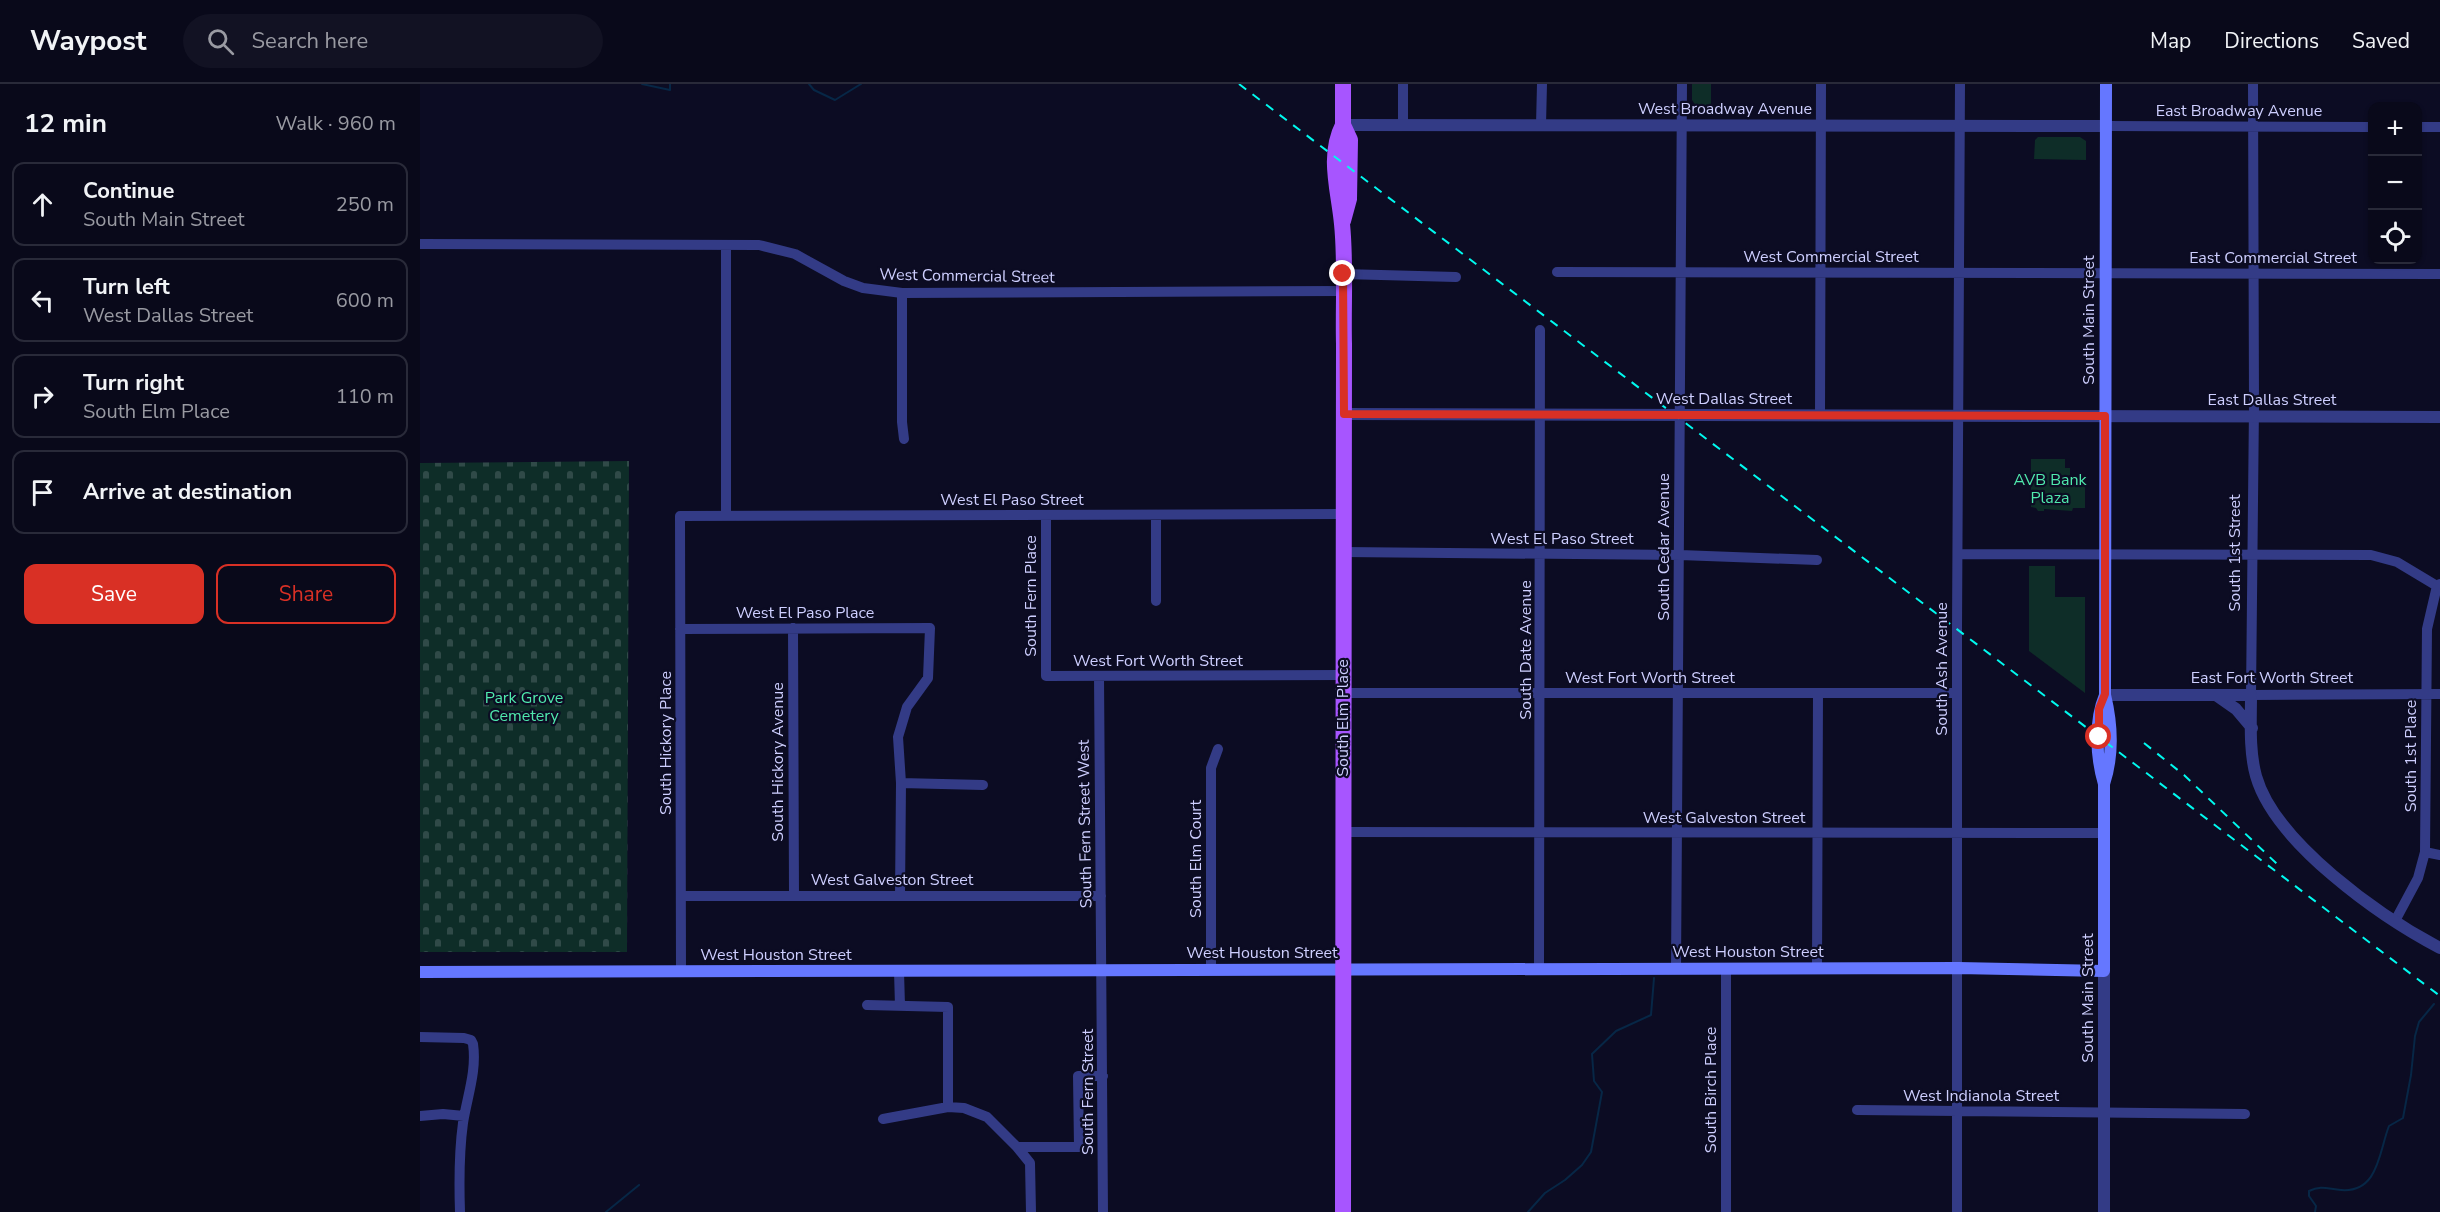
<!DOCTYPE html>
<html lang="en">
<head>
<meta charset="utf-8">
<style>
  body { margin:0; font-family:"Nunito Sans",sans-serif; background:#121223; color:#f1f3f6 }
  .controls { position:absolute; right:18px; top:18px; display:grid; overflow:hidden; border-radius:12px; box-shadow:0 2px 4px #0004 }
  .controls button { width:54px; height:54px; display:grid; place-items:center; padding:0; border:0; border-bottom:2px solid #292a39; background:#09091a; color:#f1f3f6; font:30px sans-serif }
  .stop { position:absolute; width:18px; height:18px; margin:-14px; border:4px solid #d93025; border-radius:50%; background:#fff }
  .stop.end { background:#d93025; border-color:#fff; box-shadow:0 2px 6px #0008 }
  .list { margin:0; padding:0; list-style:none }
  h2 { display:flex; justify-content:space-between; align-items:center; height:78px; margin:0; padding:0 24px; font-size:26px }
  h2 small { font-size:20px; font-weight:400; color:#999aa2 }
  .list li { display:grid; grid-template-columns:39px 1fr auto; gap:18px; align-items:center; box-sizing:border-box; height:84px; margin:0 12px 12px; padding:0 12px; border:2px solid #292a39; border-radius:12px }
  .list b { display:block; font-size:22px; white-space:nowrap }
  .list p { margin:0; font-size:20px; white-space:nowrap; color:#999aa2 }
  .list em { font-size:20px; font-style:normal; color:#999aa2 }
  .actions { display:flex; gap:12px; padding:18px 24px }
  .actions a { flex:1; padding:14px 0; border:2px solid #d93025; border-radius:12px; text-align:center; font-size:21px; color:#d93025 }
  .actions .main { background:#d93025; color:#fff }
  .icon { flex:none; width:33px; height:33px; fill:none; stroke:currentColor; stroke-width:2; stroke-linecap:round; stroke-linejoin:round }
  .map { position:relative; flex:none; width:2020px; height:1128px; overflow:hidden }
  header { display:flex; align-items:center; gap:36px; box-sizing:border-box; height:84px; padding:0 30px; background:#09091a; border-bottom:2px solid #292a39 }
  header strong { font-size:28px }
  nav { display:flex; gap:33px; margin-inline-start:auto; font-size:21px }
  .search { width:420px; height:54px; background:#121223; display:flex; align-items:center; gap:15px; box-sizing:border-box; padding:0 21px; border-radius:33px; color:#999aa2; font-size:22px }
  main { display:flex }
  aside { flex:1; background:#09091a }
  .map>svg:first-child { display:block }
  .cemetery { fill:url(#cemetery-stones) }
  .green { fill:#0e2d28 }
  .lines { fill:none; stroke-linecap:round; stroke-linejoin:round }
  .stream { stroke:#072746; stroke-width:2 }
  .minor { stroke:#333b86; stroke-width:10 }
  .tertiary { stroke:#333b86; stroke-width:12 }
  .secondary { stroke:#6577ff; stroke-width:12 }
  .primary { stroke:#a755ff; stroke-width:16 }
  .rail { stroke:#00f9ee; stroke-width:2; stroke-dasharray:9 8; stroke-linecap:butt }
  .route { stroke:#d93025; stroke-width:8 }
  .labels { text-anchor:middle; dominant-baseline:central; stroke-width:4.5; stroke-linejoin:round; paint-order:stroke }
  .street-label { font-size:16px; fill:#cecfff; stroke:#0c0c23 }
  .park-label { font-size:16px; fill:#50e9ad; stroke:#0c0c23 }
</style>
</head>
<body>
<header>
<strong>Waypost</strong>
<div class="search"><svg class="icon" aria-label="search" viewBox="0 0 24 24"><circle cx="10" cy="10" r="6"/><path d="M15 15l6 6"/></svg>Search here</div>
<nav><a>Map</a><a>Directions</a><a>Saved</a></nav>
</header>
<main>
<aside>
<h2>12 min<small>Walk · 960 m</small></h2>
<ul class="list">
<li><svg class="icon" aria-label="ahead" viewBox="0 0 24 24"><path d="M12 20V5M6 11l6-6 6 6"/></svg><div><b>Continue</b><p>South Main Street</p></div><em>250 m</em></li>
<li><svg class="icon" aria-label="left" viewBox="0 0 24 24"><path d="M17 20v-9H6M10 6l-5 5 5 5"/></svg><div><b>Turn left</b><p>West Dallas Street</p></div><em>600 m</em></li>
<li><svg class="icon" aria-label="right" viewBox="0 0 24 24"><path d="M7 20v-9h11M14 6l5 5-5 5"/></svg><div><b>Turn right</b><p>South Elm Place</p></div><em>110 m</em></li>
<li><svg class="icon" aria-label="arrive" viewBox="0 0 24 24"><path d="M6 21V4h12l-3 4 3 4H6"/></svg><div><b>Arrive at destination</b></div></li>
</ul>
<div class="actions"><a class="main">Save</a><a>Share</a></div>
</aside>
<div class="map">
<svg width="2020" height="1128" viewBox="0 0 2020 1128">
  <defs>
    <pattern id="cemetery-stones" width="16" height="16" patternUnits="userSpaceOnUse" patternTransform="scale(1.5)"><rect width="16" height="16" fill="#0e2d28"/><path d="M2 7V4a2 2 0 0 1 4 0v3zM10 15v-3a2 2 0 0 1 4 0v3z" fill="#304a48"/></pattern>
  </defs>
  <rect width="100%" height="100%" fill="#0c0c23"/>
  <path class="cemetery" d="M209,377l-2,491h-207v-489z"/>
  <path class="green" d="M1272,0h19v21l-15,1 -4,-6z
    M1618,53h42l6,4v19l-52,-1 1,-19z
    M1611,375h34v9h5v18l15,-1v23h-12l-1,3 -28,-2v2h-6l-2,-3 -5,-1z
    M1609,482h26v31h30v96l-56,-42z"/>
  <g class="lines">
    <path class="stream" d="M222,0l28,6v-6
      M389,0l5,6 21,10 26,-16
      M186,1128l33,-27
      M1108,1128l17,-19 20,-13 17,-15 9,-13 11,-60 -8,-11 -2,-27 24,-23 35,-16 3,-37
      M1895,1128l1,-6 -7,-10v-5c12,-6 19,-2 32,-1 38,3 38,-39 48,-64l14,-8 8,-43 4,-39 4,-14 15,-18"/>
    <path class="minor" d="M1833,0l1,321 -3,290 189,-1
      M1121,41l1,-41
      M983,42v-42
      M1686,42l266,1
      M1998,43h22
      M0,160l339,1 36,9 49,27 19,7 39,5 441,-2
      M1137,188l883,2
      M923,190l113,3
      M482,209v129l2,17
      M1400,331l1,-331
      M306,431v-270
      M626,431v161l297,-1
      M736,431v86
      M923,468l337,3 137,5
      M1538,470l413,1 26,7 40,24 3,-2
      M373,544l1,267
      M260,545l250,-1 -2,50 -21,29 -9,30 3,46 -1,112
      M679,592l4,536
      M923,609h614
      M481,699l82,2
      M923,748l761,1
      M2005,768l15,3
      M262,812h419
      M1975,837l23,-43 7,-26 2,-223 10,-43
      M1119,885l1,-639
      M1256,885l6,-885
      M1306,885v243
      M1397,885l1,-276
      M791,886v-202l7,-19
      M261,887l-1,-455 663,-2
      M479,887l1,35
      M447,921l81,2v100l-65,12
      M0,953l44,1 7,2 2,4c4,27 -6,53 -10,79 -4,29 -4,59 -3,89
      M528,1023l16,1 23,9 30,30 13,16 1,49
      M1437,1026l388,4
      M0,1032l23,-2 21,2
      M597,1063h62l-1,-71h25
      M1537,1128v-583l3,-545"/>
    <path class="tertiary" d="M923,41l763,1
      M924,330l1096,3
      M1685,611h146c0,26 -2,56 5,81 19,67 125,141 184,172
      M1796,611l20,14 16,19
      M1684,887v241"/>
    <path class="secondary" d="M1684,700c10,-30 8,-60 1,-89l1,-611
      M0,888l1538,-4 146,3v-187c-8,-27 -10,-63 1,-89"/>
    <path class="primary" d="M923,0v41l7,15 -1,59 -6,22
      M923,1128l1,-868c-1,-39 2,-81 -2,-120 -3,-33 -15,-68 1,-99"/>
    <path class="rail" d="M819,0l1201,912
      M1724,659l40,32 93,89"/>
  </g>
  <g class="lines">
    <path class="route" d="M923,190l1,140 761,2v278l-6,15v28"/>
  </g>
  <g class="labels">
    <g class="street-label">
      <text x="1305" y="25">West Broadway Avenue</text>
      <text x="1819" y="27">East Broadway Avenue</text>
      <text x="1411" y="173">West Commercial Street</text>
      <text x="1853" y="174">East Commercial Street</text>
      <text transform="translate(547 192) rotate(1)">West Commercial Street</text>
      <text transform="translate(1669 236) rotate(-90)">South Main Street</text>
      <text x="1304" y="315">West Dallas Street</text>
      <text x="1852" y="316">East Dallas Street</text>
      <text x="592" y="416">West El Paso Street</text>
      <text x="1142" y="455">West El Paso Street</text>
      <text transform="translate(1244 463) rotate(-90)">South Cedar Avenue</text>
      <text transform="translate(1815 469) rotate(-90)">South 1st Street</text>
      <text transform="translate(611 512) rotate(-90)">South Fern Place</text>
      <text x="385" y="529">West El Paso Place</text>
      <text transform="translate(1106 566) rotate(-90)">South Date Avenue</text>
      <text x="738" y="577">West Fort Worth Street</text>
      <text transform="translate(1522 585) rotate(-90)">South Ash Avenue</text>
      <text x="1230" y="594">West Fort Worth Street</text>
      <text x="1852" y="594">East Fort Worth Street</text>
      <text transform="translate(923 634) rotate(-90)">South Elm Place</text>
      <text transform="translate(246 659) rotate(-90)">South Hickory Place</text>
      <text transform="translate(1991 672) rotate(-90)">South 1st Place</text>
      <text transform="translate(358 678) rotate(-90)">South Hickory Avenue</text>
      <text x="1304" y="734">West Galveston Street</text>
      <text transform="translate(665 740) rotate(-91)">South Fern Street West</text>
      <text transform="translate(776 775) rotate(-90)">South Elm Court</text>
      <text x="472" y="796">West Galveston Street</text>
      <text x="1328" y="868">West Houston Street</text>
      <text x="842" y="869">West Houston Street</text>
      <text x="356" y="871">West Houston Street</text>
      <text transform="translate(1668 914) rotate(-90)">South Main Street</text>
      <text transform="translate(1291 1006) rotate(-90)">South Birch Place</text>
      <text transform="translate(668 1008) rotate(-90)">South Fern Street</text>
      <text x="1561" y="1012">West Indianola Street</text>
    </g>
    <g class="park-label">
      <text x="1630" y="396">AVB Bank<tspan x="1630" dy="18">Plaza</tspan></text>
      <text x="104" y="614">Park Grove<tspan x="104" dy="18">Cemetery</tspan></text>
    </g>
  </g>
</svg>
<div class="controls">
<button>+</button>
<button>−</button>
<button><svg class="icon" aria-label="locate" viewBox="0 0 24 24"><circle cx="12" cy="12" r="6"/><path d="M12 2v4M12 18v4M2 12h4M18 12h4"/></svg></button>
</div>
<div class="stop" style="left:1679px;top:653px"></div>
<div class="stop end" style="left:923px;top:190px"></div>
</div>
</main>
</body>
</html>
